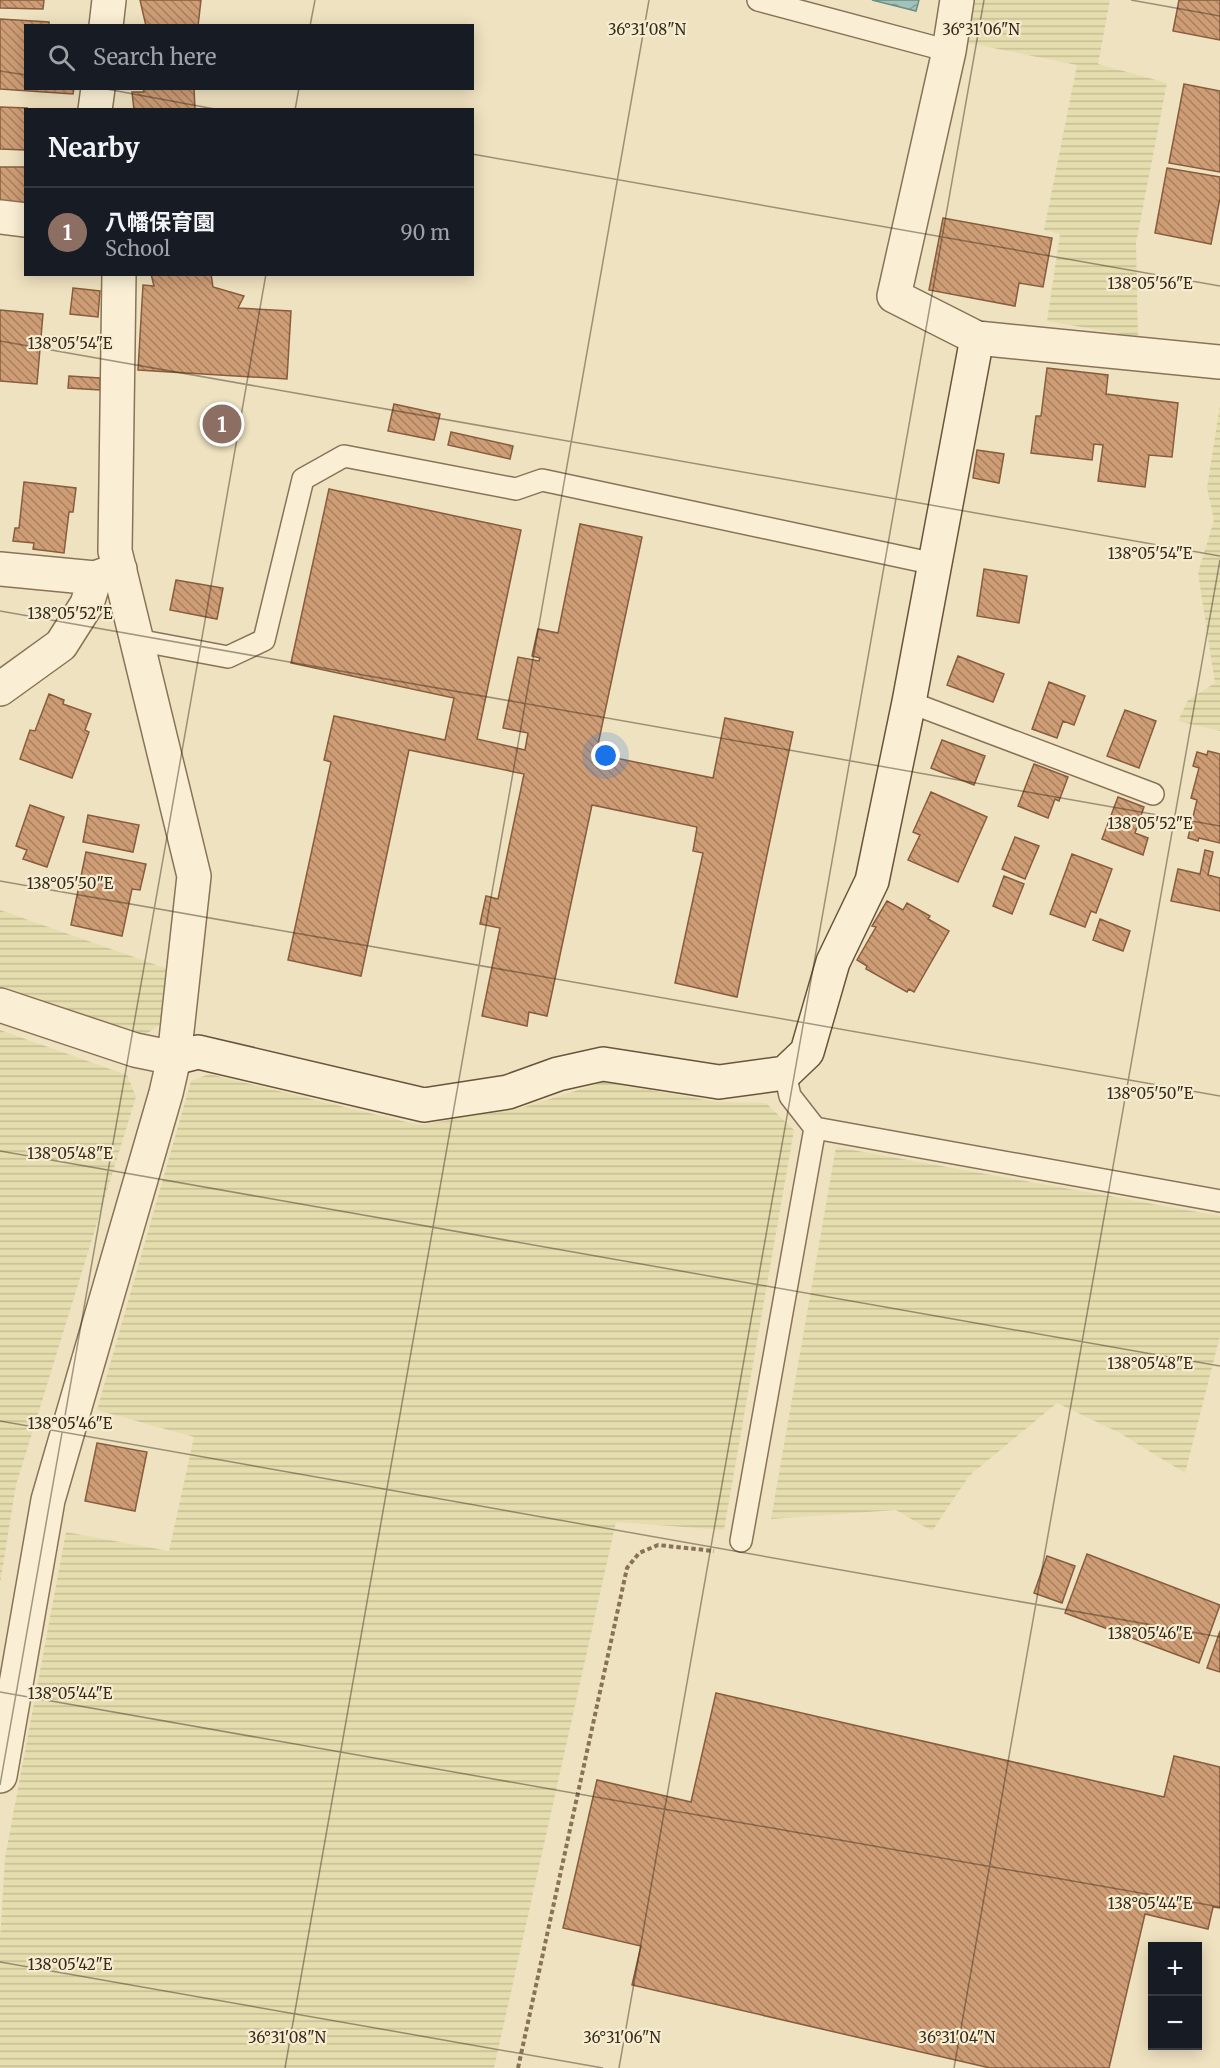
<!DOCTYPE html>
<html lang="en">
<head>
<meta charset="utf-8">
<style>
  body { margin:0; font-family:Merriweather,"Noto Sans JP",serif; background:#20242c; color:#f1f3f6 }
  .controls { position:absolute; right:18px; bottom:18px; display:grid; overflow:hidden; border-radius:0px; box-shadow:0 3px 15px #0003 }
  .controls button { width:54px; height:54px; display:grid; place-items:center; padding:0; border:0; border-bottom:2px solid #363941; background:#171b24; color:#f1f3f6; font:30px sans-serif }
  .you { position:absolute; left:606px; top:756px; width:21px; height:21px; margin:-15px; border:4px solid #fff; border-radius:50%; background:#1a73e8; box-shadow:0 0 0 9px #1a73e833 }
  .badge { display:grid; place-items:center; width:39px; height:39px; border-radius:50%; background:#ea580c; color:#fff; font-size:20px; font-weight:700 }
  .pin { position:absolute; translate:-50% -50%; border:3px solid #fff; box-shadow:0 2px 6px #0006 }
  .list { margin:0; padding:0; list-style:none }
  h2 { display:flex; justify-content:space-between; align-items:center; height:78px; margin:0; padding:0 24px; font-size:26px }
  h2 small { font-size:20px; font-weight:400; color:#9ea1a6 }
  .list li { display:grid; grid-template-columns:39px 1fr auto; gap:18px; align-items:center; box-sizing:border-box; height:90px; padding:0 24px; border-top:2px solid #363941 }
  .list b { display:block; font-size:22px; white-space:nowrap }
  .list p { margin:0; font-size:20px; white-space:nowrap; color:#9ea1a6 }
  .list em { font-size:20px; font-style:normal; color:#9ea1a6 }
  .icon { flex:none; width:33px; height:33px; fill:none; stroke:currentColor; stroke-width:2; stroke-linecap:round; stroke-linejoin:round }
  .map { position:relative; flex:none; width:1220px; height:2068px; overflow:hidden }
  .search { position:absolute; background:#171b24; box-shadow:0 3px 15px #0003; left:24px; top:24px; width:450px; height:66px; display:flex; align-items:center; gap:15px; box-sizing:border-box; padding:0 21px; border-radius:0px; color:#9ea1a6; font-size:22px }
  .panel { position:absolute; background:#171b24; box-shadow:0 3px 15px #0003; left:24px; top:108px; width:450px; height:168px; border-radius:0px }
  .map>svg:first-child { display:block }
  .farmland { fill:url(#farmland-rules) }
  .water { fill:url(#water-waves); stroke:#6a8f87; stroke-width:1.5 }
  .building { fill:url(#building-back-hatch); stroke:#885d3d; stroke-width:1.5 }
  .lines { fill:none; stroke-linecap:round; stroke-linejoin:round }
  .lane-casing { stroke:#897358; stroke-width:24 }
  .street-casing { stroke:#897358; stroke-width:36 }
  .secondary-casing { stroke:#6a543b; stroke-width:36 }
  .path { stroke:#897358; stroke-width:4; stroke-dasharray:4.5 3; stroke-linecap:butt }
  .lane { stroke:#faefd4; stroke-width:21 }
  .street { stroke:#faefd4; stroke-width:33 }
  .secondary { stroke:#faefd4; stroke-width:33 }
  .ticks { fill:none; stroke:#382b1d; stroke-width:1.5; stroke-opacity:0.45 }
  .ticks-label { font-size:15px; text-anchor:middle; fill:#382b1d; stroke:#f6ecd0; stroke-width:4.5; stroke-linejoin:round; paint-order:stroke }
</style>
</head>
<body>
<div class="map">
<svg width="1220" height="2068" viewBox="0 0 1220 2068">
  <defs>
    <pattern id="farmland-rules" width="6" height="5" patternUnits="userSpaceOnUse" patternTransform="scale(1.5)"><rect width="6" height="5" fill="#e5ddae"/><path d="M0 2.5h6" fill="none" stroke="#c5be95"/></pattern>
    <pattern id="water-waves" width="16" height="10" patternUnits="userSpaceOnUse" patternTransform="scale(1.5)"><rect width="16" height="10" fill="#a3c1b9"/><path d="M0 5q4-4 8 0t8 0" fill="none" stroke="#869d96"/></pattern>
    <pattern id="building-back-hatch" width="6" height="6" patternUnits="userSpaceOnUse" patternTransform="scale(1.5)"><rect width="6" height="6" fill="#ce9d75"/><path d="M-1 5l2 2M0 0l6 6M5-1l2 2" fill="none" stroke="#a8805f"/></pattern>
  </defs>
  <rect width="100%" height="100%" fill="#efe2c0"/>
  <path class="farmland" d="M975,0h135l-12,64 69,19 -31,160 2,94 -91,-16 13,-87 -16,-4 33,-165 -109,-22z
    M1220,405v326l-42,-10 10,-21 27,-17 -17,-110 16,-53 -7,-32z
    M0,910l168,59 -6,54 -20,14 -142,-45z
    M0,1030l127,45 9,22 -120,388 -16,99z
    M209,1074l210,51 102,-17 83,-26 114,20 48,1 28,27 -70,400 -108,-8 -122,546h-494v-128l5,-82 61,-326 103,19 25,-114 -97,-27 94,-329z
    M836,1147l384,69v120l-35,137 -67,-41 -61,-29 -88,73 -37,55 -36,-21 -125,9z"/>
  <path class="water" d="M872,0h47l-3,11z"/>
  <path class="building" d="M0,0h44l-1,9 -43,-1z
    M140,0h61l-3,26h-52z
    M1179,0h41v40l-47,-9z
    M0,19l49,3v4h-23v62h48l-1,6 -73,-5z
    M1184,84l36,7v81l-51,-9z
    M143,88h51l1,22h-61l-2,-18h12z
    M0,107l27,1 -1,2 -1,40 -25,-1z
    M0,167h26v37l-26,-1z
    M1167,168l53,9v21l-9,46 -56,-11z
    M943,218l109,20 -9,49 -24,-4 -4,23 -86,-16z
    M151,274h60l2,13 31,9 -6,12 53,3 -4,68 -149,-9 5,-85 11,1z
    M73,288l27,3 -2,26 -28,-3z
    M0,310l43,4 -6,70 -37,-3z
    M1047,368l61,7 -2,19 72,9 -6,54 -23,-2 -4,32 -47,-6 5,-36 -9,-1 -2,16 -61,-7 5,-37h5z
    M69,376l31,2v12l-32,-2z
    M394,404l46,10 -6,26 -46,-9z
    M451,432l62,14 -3,13 -62,-14z
    M977,450l27,4 -5,29 -26,-5z
    M24,482l52,6 -3,24h-4l-5,41 -31,-4 1,-6 -21,-2 2,-13h4z
    M329,489l192,41 -44,209 48,11 3,-17 -25,-5 15,-71 21,4 1,-3 -8,-2 6,-27 20,4 22,-109 62,13 -46,217 117,24 12,-60 68,14 -56,265 -62,-14 28,-130 -10,-2 4,-24 -105,-22 -45,211 -18,-4 -2,14 -45,-10 18,-88 -20,-4 6,-28 12,3 26,-125 -115,-24 -48,226 -73,-16 43,-198 -7,-2 10,-44 111,24 9,-42 -163,-35z
    M984,569l43,7 -8,47 -42,-7z
    M176,580l47,8 -6,31 -47,-9z
    M958,656l46,18 -11,28 -46,-17z
    M1049,682l36,14 -11,29 -11,-4 -6,17 -25,-9z
    M49,694l15,6 -1,4 28,10 -6,16 4,2 -17,46 -52,-19 10,-29 5,1z
    M1125,710l31,11 -17,47 -32,-12z
    M942,740l43,16 -11,29 -43,-17z
    M1208,751l12,3v89l-21,-5 -1,3 -10,-3 9,-38 -6,-2 8,-30 -6,-2 4,-14 10,3z
    M1034,764l34,13 -9,24 -4,-2 -7,19 -30,-12z
    M931,792l56,25 -29,65 -50,-22 12,-25 -7,-3z
    M1118,797l26,10 -9,26 13,5 -5,17 -41,-16z
    M30,805l34,12 -17,50 -24,-8 4,-9 -11,-4z
    M88,815l51,10 -6,27 -50,-10z
    M1015,837l24,9 -14,33 -23,-10z
    M1205,850l8,2 -5,23 12,3v33l-49,-10 7,-32 22,5z
    M86,852l60,12 -6,26 -8,-1 -10,47 -51,-11z
    M1072,854l40,15 -16,44 -5,-2 -6,16 -35,-13z
    M1004,876l20,8 -12,30 -19,-8z
    M887,901l16,9 4,-7 23,13 -2,3 21,12 -35,61 -5,-3 -2,3 -41,-23 1,-3 -10,-6 19,-33 -4,-1z
    M1100,919l30,12 -7,20 -30,-11z
    M97,1443l50,9 -12,59 -50,-10z
    M1087,1554l133,51 -21,58 -134,-50z
    M1047,1556l28,10 -13,37 -28,-10z
    M1220,1631v41l-13,-4z
    M716,1693l448,104 10,-41 46,11v141l-7,-1 -5,22 -63,-15 -36,154h-119l-358,-83 9,-39 -78,-18 34,-148 94,22z"/>
  <g class="lines">
    <defs>
      <path id="lane" d="M758,0l191,51
        M137,640l91,17 36,-17 39,-161 41,-23 172,33 26,-9 393,84
        M909,702l244,92
        M785,1073l5,23 25,32
        M741,1541l74,-413 405,73"/>
      <path id="street" d="M957,0l-8,51 -55,245 83,42 243,24
        M106,26l3,-26
        M95,110l3,-22
        M0,217l26,3
        M0,569l95,9
        M0,689l61,-44 26,-41 8,-26 25,-9
        M0,1005l135,45 39,8
        M0,1776l48,-276 118,-407 8,-35 20,-182 -79,-325 4,-277"/>
      <path id="secondary" d="M174,1058l24,-6 226,53 84,-13 50,-18 45,-10 116,18 66,-9 22,-21 26,-90 39,-81 37,-179 68,-364"/>
    </defs>
    <use href="#lane" class="lane-casing"/>
    <use href="#street" class="street-casing"/>
    <use href="#secondary" class="secondary-casing"/>
    <path class="path" d="M518,2068l109,-500 12,-15 19,-8 56,6"/>
    <use href="#lane" class="lane"/>
    <use href="#street" class="street"/>
    <use href="#secondary" class="secondary"/>
  </g>
  <path class="ticks" d="M1131,0l89,16M310,26l5,-26M0,71l26,4M101,88l119,22M295,110l4,-22M472,154l748,132M0,341l1220,215M0,611l1220,215M0,881l1220,215M0,1151l1220,215M0,1421l1220,216M0,1692l1220,215M0,1785l266,-1511M0,1962l603,106M285,2068l364,-2068M619,2068l365,-2068M954,2068l266,-1508"/>
  <g class="ticks-label">
    <text x="647" y="35">36°31'08"N</text>
    <text x="981" y="35">36°31'06"N</text>
    <text x="1150" y="289">138°05'56"E</text>
    <text x="70" y="349">138°05'54"E</text>
    <text x="1150" y="559">138°05'54"E</text>
    <text x="70" y="619">138°05'52"E</text>
    <text x="1150" y="829">138°05'52"E</text>
    <text x="70" y="889">138°05'50"E</text>
    <text x="1150" y="1099">138°05'50"E</text>
    <text x="70" y="1159">138°05'48"E</text>
    <text x="1150" y="1369">138°05'48"E</text>
    <text x="70" y="1429">138°05'46"E</text>
    <text x="1150" y="1639">138°05'46"E</text>
    <text x="70" y="1699">138°05'44"E</text>
    <text x="1150" y="1909">138°05'44"E</text>
    <text x="70" y="1970">138°05'42"E</text>
    <text x="287" y="2043">36°31'08"N</text>
    <text x="622" y="2043">36°31'06"N</text>
    <text x="957" y="2043">36°31'04"N</text>
  </g>
</svg>
<div class="controls">
<button>+</button>
<button>−</button>
</div>
<div class="you"></div>
<div class="pin badge" style="left:222px;top:424px;background:#8d6e63">1</div>
<div class="search"><svg class="icon" aria-label="search" viewBox="0 0 24 24"><circle cx="10" cy="10" r="6"/><path d="M15 15l6 6"/></svg>Search here</div>
<section class="panel">
<h2>Nearby<small></small></h2>
<ul class="list">
<li><span class="badge" style="background:#8d6e63">1</span><div><b>八幡保育園</b><p>School</p></div><em>90 m</em></li>
</ul>
</section>
</div>
</body>
</html>
